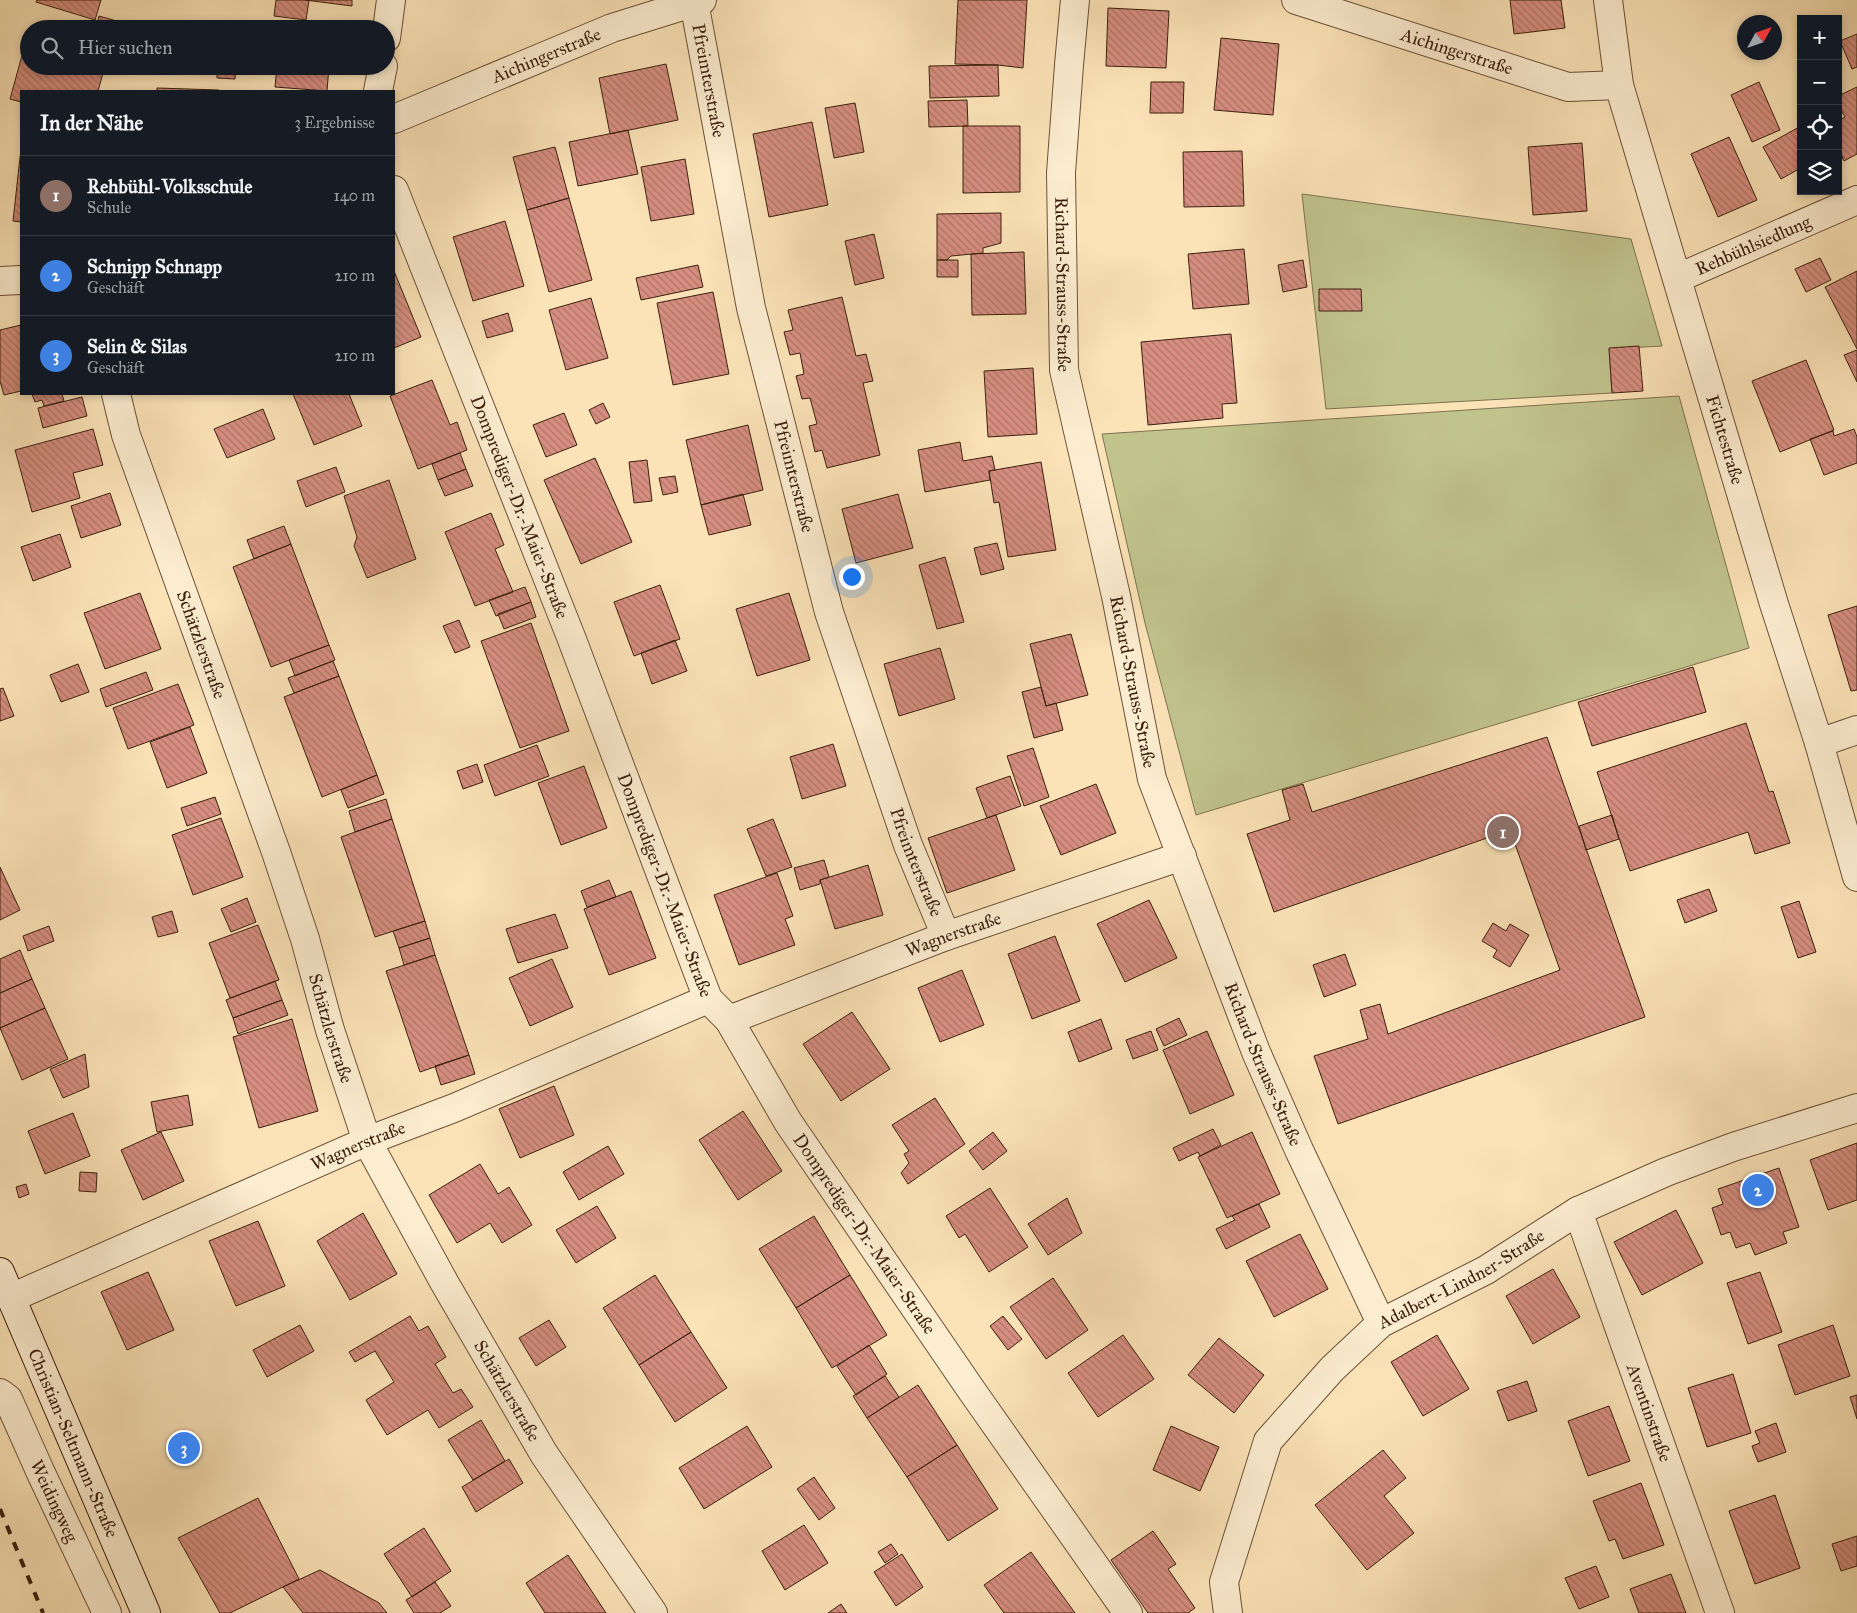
<!DOCTYPE html>
<html lang="de">
<head>
<meta charset="utf-8">
<style>
  body { margin:0; font-family:"IM FELL Great Primer",serif; background:#20242c; color:#f1f3f6 }
  .controls { position:absolute; right:15px; top:15px; display:grid; overflow:hidden; border-radius:0px; box-shadow:0 2px 8px #0003 }
  .controls button { width:45px; height:45px; display:grid; place-items:center; padding:0; border:0; border-bottom:1px solid #363941; background:#171b24; color:#f1f3f6; font:25px sans-serif }
  .compass { position:absolute; left:1737px; top:15px; width:45px; height:45px; border-radius:50%; background:#171b24; box-shadow:0 2px 8px #0003; rotate:50deg }
  .you { position:absolute; left:851px; top:576px; width:18px; height:18px; margin:-12px; border:4px solid #fff; border-radius:50%; background:#1a73e8; box-shadow:0 0 0 8px #1a73e833 }
  .badge { display:grid; place-items:center; width:32px; height:32px; border-radius:50%; background:#c59692; color:#fff; font-size:16px; font-weight:700 }
  .pin { position:absolute; translate:-50% -50%; border:2px solid #fff; box-shadow:0 1px 5px #0006 }
  .list { margin:0; padding:0; list-style:none }
  h2 { display:flex; justify-content:space-between; align-items:center; height:65px; margin:0; padding:0 20px; font-size:21px }
  h2 small { font-size:16px; font-weight:400; color:#9ea1a6 }
  .list li { display:grid; grid-template-columns:32px 1fr auto; gap:15px; align-items:center; box-sizing:border-box; height:80px; padding:0 20px; border-top:1px solid #363941 }
  .list b { display:block; font-size:19px; white-space:nowrap }
  .list p { margin:0; font-size:16px; white-space:nowrap; color:#9ea1a6 }
  .list em { font-size:16px; font-style:normal; color:#9ea1a6 }
  .icon { flex:none; width:28px; height:28px; fill:none; stroke:currentColor; stroke-width:2; stroke-linecap:round; stroke-linejoin:round }
  .map { position:relative; flex:none; width:1857px; height:1613px; overflow:hidden }
  .search { position:absolute; background:#171b24; box-shadow:0 2px 8px #0003; left:20px; top:20px; width:375px; height:55px; display:flex; align-items:center; gap:12px; box-sizing:border-box; padding:0 18px; border-radius:28px; color:#9ea1a6; font-size:19px }
  .panel { position:absolute; background:#171b24; box-shadow:0 2px 8px #0003; left:20px; top:90px; width:375px; height:305px; border-radius:0px }
  .map>svg:first-child { display:block }
  .green { fill:#c1c38d; stroke:#7e724e }
  .building { fill:url(#building-back-hatch); stroke:#3c200e }
  .lines { fill:none; stroke-linecap:round; stroke-linejoin:round }
  .minor-casing { stroke:#6c5138; stroke-width:30 }
  .secondary-casing { stroke:#3c200e; stroke-width:30 }
  .minor { stroke:#fcedd0; stroke-width:28 }
  .secondary { stroke:#fcedd0; stroke-width:28 }
  .rail { stroke:#3c200e; stroke-width:4; stroke-dasharray:9 9; stroke-linecap:butt }
  .labels { text-anchor:middle; dominant-baseline:central; stroke-width:5; stroke-linejoin:round; paint-order:stroke }
  .street-label { font-size:18px; fill:#3c200e; stroke:#fcedd0 }
</style>
</head>
<body>
<div class="map">
<svg width="1857" height="1613" viewBox="0 0 1857 1613">
  <defs>
    <pattern id="building-back-hatch" width="6" height="6" patternUnits="userSpaceOnUse" patternTransform="scale(1.25)"><rect width="6" height="6" fill="#d68e80"/><path d="M-1 5l2 2M0 0l6 6M5-1l2 2" fill="none" stroke="#af7467"/></pattern>
  </defs>
  <rect width="100%" height="100%" fill="#fbe3b7"/>
  <filter id="stains"><feTurbulence type="fractalNoise" baseFrequency=".004" numOctaves="4"/><feColorMatrix values="0 0 0 0 .2 0 0 0 0 .09 0 0 0 0 .02 0 0 0 .5 -.17"/></filter>
  <radialGradient id="worn" r=".72"><stop offset=".6" stop-color="#630" stop-opacity="0"/><stop offset="1" stop-color="#630" stop-opacity=".3"/></radialGradient>
  <path class="green" d="M1302,194l329,45 31,107 -53,3 3,44 -286,16z
    M1679,396l70,252 -553,167 -51,-192 -43,-189z"/>
  <path class="building" d="M37,0h64l-6,20 -59,-18z
    M276,0h33l-3,20 -32,-4z
    M305,0h47v6z
    M958,0h69l-4,68 -25,-3 -43,-1z
    M1510,0h51l4,28 -51,6z
    M1108,8l61,3 -3,57 -60,-2z
    M99,16l32,9 -1,4h-34z
    M1857,34v33l-5,2 -12,-28z
    M1221,38l58,6 -6,71 -59,-5z
    M26,41l3,1v24h76l-7,25h-77v11l-11,-3z
    M666,64l12,56 -68,14 -11,-56z
    M998,65l1,31 -69,2 -1,-32z
    M217,66h19l-1,13 -18,-1z
    M277,66h52l-2,25 -52,-4z
    M1151,82h33l-1,31h-33z
    M1759,82l21,48 -28,12 -21,-47z
    M1857,87v67l-13,7 -6,-13v-27l7,-4 -7,-13v-8z
    M157,88l62,2v1h-62z
    M967,100l1,26 -39,1 -1,-26z
    M855,103l9,49 -30,6 -9,-50z
    M812,122l16,83 -59,12 -16,-83z
    M963,126h57v66l-57,1z
    M1801,126v47l-2,-4 -18,10 -18,-32z
    M628,130l10,44 -60,12 -9,-44z
    M1729,137l28,63 -39,17 -27,-63z
    M1582,143l5,68 -54,4 -5,-68z
    M555,147l14,51 -42,12 -14,-53z
    M21,149v73l-8,-1z
    M1838,149l5,9 -5,3z
    M1242,151l2,55 -60,1 -1,-55z
    M685,159l9,55 -43,7 -10,-54z
    M569,198l23,82 -43,12 -22,-82z
    M1001,213v30l-18,5v5l-32,3 -4,4h-10v-46z
    M505,221l19,65 -51,15 -20,-64z
    M874,234l10,44 -29,7 -10,-44z
    M1244,249l5,55 -56,5 -5,-55z
    M1024,252l2,62 -54,1 -1,-61z
    M1820,258l11,22 -25,12 -11,-23z
    M937,260h21v17h-21z
    M1303,260l4,27 -24,5 -5,-27z
    M698,265l5,22 -62,13 -5,-22z
    M394,271l27,66 -27,11z
    M1857,271v78l-32,-62z
    M1319,289h42l1,22h-43z
    M713,292l16,82 -56,11 -16,-82z
    M842,297l14,59 10,-2 7,27 -10,2 17,72 -53,13 -5,-18 -7,2 -6,-26 8,-2 -7,-26 -8,1 -6,-23 8,-2 -4,-21 -10,2 -6,-23 9,-2 -5,-20z
    M591,298l17,60 -42,12 -17,-60z
    M508,313l5,18 -26,7 -5,-17z
    M21,325v66l-17,4 -4,-14v-51z
    M1231,334l6,69 -15,1 1,14 -75,7 -7,-83z
    M1639,346l4,45 -31,2 -3,-45z
    M1857,350v32l-13,-27z
    M1806,360l28,70 -54,22 -28,-71z
    M1033,368l4,66 -49,3 -4,-66z
    M432,380l18,45 7,-3 10,28 -49,19 -28,-73z
    M32,394h30l2,7 -20,5 -2,-6 -7,2z
    M293,394h56l13,32 -48,19z
    M82,397l5,19 -44,12 -5,-20z
    M603,403l7,14 -14,7 -7,-14z
    M263,409l12,30 -48,19 -13,-29z
    M564,413l13,32 -31,12 -13,-32z
    M748,425l15,65 -62,15 -15,-65z
    M93,429l10,36 -30,8 7,25 -48,14 -17,-62z
    M1854,429l3,8v26l-33,12 -14,-36 23,-8 1,5z
    M960,442l3,19 29,-5 3,14 -6,1 1,9 -65,12 -7,-42z
    M460,453l6,16 -28,11 -6,-16z
    M595,458l37,84 -51,22 -37,-84z
    M647,460l5,41 -18,2 -5,-41z
    M1041,462l15,88 -48,7 -9,-55 -5,1 -5,-32z
    M336,467l9,25 -39,15 -9,-26z
    M466,469l7,17 -28,10 -7,-16z
    M675,476l3,16 -15,3 -4,-17z
    M389,480l27,79 -49,19 -13,-32 3,-9 -13,-41z
    M110,493l11,32 -40,13 -10,-32z
    M743,494l8,31 -42,10 -8,-30z
    M898,494l15,54 -57,15 -14,-54z
    M491,513l13,32 -9,4 18,43 -38,14 -30,-74z
    M284,526l7,18 -37,15 -7,-19z
    M60,534l11,33 -38,14 -12,-34z
    M997,543l7,26 -23,6 -7,-27z
    M291,544l38,101 -58,22 -38,-100z
    M945,557l19,65 -27,7 -18,-64z
    M660,585l20,54 -46,17 -20,-54z
    M525,587l6,15 -35,14 -7,-16z
    M140,593l21,56 -56,20 -21,-56z
    M789,593l21,67 -53,16 -21,-67z
    M531,602l5,15 -32,12 -6,-15z
    M1857,606v84l-6,1 -23,-76z
    M459,620l11,27 -15,6 -12,-27z
    M531,623l38,108 -49,17 -39,-107z
    M1071,634l17,61 -42,11 -16,-62z
    M675,640l12,31 -35,13 -11,-31z
    M329,645l6,15 -40,16 -6,-16z
    M940,648l15,51 -56,17 -15,-52z
    M333,661l6,15 -45,17 -6,-15z
    M78,664l11,28 -28,10 -11,-27z
    M1693,667l13,45 -114,34 -14,-44z
    M146,672l7,18 -47,17 -6,-18z
    M339,676l38,99 -55,22 -38,-100z
    M178,684l16,41 -66,24 -15,-41z
    M1041,687l5,19 10,-3 7,27 -29,8 -12,-46z
    M3,688l11,28 -14,5v-32z
    M1746,723l23,69 4,-1 17,52 -35,11 -7,-22 -118,39 -33,-99z
    M190,727l17,46 -40,15 -17,-46z
    M1547,737l98,280 -307,107 -24,-68 54,-17 -8,-29 20,-6 8,30 172,-64 -50,-140 -236,82 -27,-78 43,-14 -8,-30 21,-6 9,28z
    M833,744l13,42 -44,13 -12,-42z
    M537,745l12,31 -54,20 -11,-31z
    M1033,748l16,49 -25,9 -17,-50z
    M477,764l6,18 -20,7 -6,-18z
    M584,766l23,62 -46,17 -23,-62z
    M377,775l7,19 -36,14 -7,-18z
    M1010,776l11,30 -34,12 -11,-30z
    M1096,784l20,49 -55,22 -21,-49z
    M215,797l6,17 -34,12 -6,-18z
    M386,799l6,20 -37,13 -6,-21z
    M996,815l19,55 -68,23 -19,-55z
    M1612,815l7,24 -33,11 -7,-24z
    M221,818l22,59 -50,18 -21,-60z
    M392,819l33,102 -50,16 -34,-100z
    M773,819l19,48 -26,9 -19,-47z
    M824,860l5,17 -9,3v4l-20,6 -6,-22z
    M868,865l15,50 -48,14 -15,-49z
    M0,867l20,43 -20,10z
    M777,873l16,43 -8,3 10,26 -56,20 -25,-70z
    M609,880l7,17 -29,10 -6,-16z
    M1709,889l8,22 -32,12 -8,-23z
    M631,891l25,67 -47,17 -25,-66z
    M247,898l9,24 -25,10 -10,-23z
    M1149,900l28,58 -52,24 -28,-58z
    M1799,901l17,51 -18,6 -17,-51z
    M172,911l6,21 -20,5 -6,-20z
    M555,914l13,34 -50,15 -12,-34z
    M425,921l5,17 -31,10 -6,-17z
    M1493,923l13,8 4,-7 19,11 -19,32 -17,-10 4,-7 -15,-9z
    M258,925l21,55 -49,18 -21,-55z
    M49,926l5,15 -26,10 -5,-15z
    M1055,936l25,65 -48,18 -24,-65z
    M430,938l5,17 -31,10 -5,-17z
    M20,950l12,29 -32,14v-34z
    M1345,954l11,31 -32,12 -11,-32z
    M435,955l34,100 -49,17 -34,-101z
    M552,959l21,48 -43,19 -21,-48z
    M962,970l22,55 -44,17 -22,-54z
    M32,979l13,29 -45,20v-35z
    M275,981l7,19 -49,18 -7,-18z
    M282,1000l6,15 -50,19 -5,-16z
    M45,1008l23,51 -46,21 -22,-52z
    M852,1012l38,57 -49,32 -38,-57z
    M1179,1018l8,17 -23,11 -8,-17z
    M292,1019l26,92 -59,17 -26,-91z
    M1101,1019l11,30 -33,13 -11,-30z
    M1151,1031l7,19 -25,9 -7,-19z
    M1207,1031l27,64 -44,19 -27,-64z
    M85,1054l4,33 -26,11 -13,-29z
    M469,1055l6,19 -34,11 -6,-19z
    M554,1086l20,49 -54,23 -21,-49z
    M188,1095l5,30 -36,7 -6,-30z
    M935,1098l30,46 -57,40 -7,-11 8,-10 -5,-9 5,-3 -17,-26z
    M743,1111l39,60 -44,29 -39,-60z
    M73,1113l17,43 -45,18 -17,-43z
    M1213,1129l8,16 -21,11 -2,-4 -19,9 -6,-13z
    M161,1132l23,49 -41,19 -22,-50z
    M993,1132l14,19 -24,19 -14,-19z
    M1252,1132l28,62 -53,24 -29,-61z
    M1857,1143v57l-29,10 -18,-50z
    M608,1146l16,28 -45,26 -16,-28z
    M480,1164l18,30 11,-7 23,38 -30,18 -12,-20 -33,20 -28,-48z
    M1779,1168l20,59 -16,5 4,11 -32,12 -5,-12 -14,5 -6,-16 -9,3 -9,-27 11,-4 -5,-15z
    M80,1172l17,1 -1,19 -17,-1z
    M26,1184l3,10 -10,4 -3,-11z
    M990,1188l38,59 -39,25 -24,-38 -6,4 -13,-22z
    M1067,1198l15,35 -34,22 -20,-31z
    M1259,1204l11,23 -44,22 -10,-20 19,-9 -3,-4z
    M597,1206l19,32 -40,25 -20,-33z
    M1676,1210l27,53 -61,32 -28,-53z
    M363,1213l34,61 -47,26 -33,-59z
    M814,1216l36,59 -54,33 -37,-59z
    M258,1221l27,65 -49,20 -27,-65z
    M1300,1234l28,55 -54,28 -28,-56z
    M1553,1269l27,48 -47,27 -27,-48z
    M148,1272l26,58 -47,20 -26,-58z
    M1760,1272l22,60 -34,12 -21,-61z
    M655,1275l36,57 -52,33 -36,-57z
    M850,1275l37,60 -55,33 -36,-60z
    M1053,1278l35,52 -42,29 -36,-52z
    M410,1316l9,15 9,-5 18,31 -11,7 18,29 8,-4 12,18 -34,21 -11,-18 -41,25 -21,-35 28,-18 -19,-31 -20,11 -6,-10z
    M1003,1316l19,23 -14,11 -18,-24z
    M549,1320l17,27 -30,19 -17,-28z
    M300,1325l14,26 -47,26 -14,-27z
    M1833,1325l17,51 -55,19 -17,-50z
    M691,1332l36,56 -52,34 -36,-57z
    M1123,1335l31,44 -56,38 -30,-44z
    M1437,1335l32,54 -46,27 -32,-54z
    M1219,1338l45,37 -30,38 -46,-38z
    M869,1345l18,29 -31,21 -19,-29z
    M1733,1374l18,59 -44,14 -19,-59z
    M885,1376l14,21 -32,21 -14,-22z
    M1527,1381l10,30 -29,10 -11,-30z
    M918,1385l39,60 -50,32 -40,-59z
    M1857,1395v24l-7,-22z
    M1609,1406l21,55 -42,15 -20,-55z
    M481,1420l24,41 -32,19 -25,-40z
    M1776,1423l10,29 -28,10 -6,-16 8,-3 -5,-12z
    M747,1426l25,41 -68,42 -25,-41z
    M1171,1426l48,21 -19,44 -47,-21z
    M957,1445l41,64 -50,32 -41,-64z
    M1383,1450l23,28 -22,18 30,37 -47,37 -52,-65z
    M509,1459l14,24 -47,29 -14,-25z
    M814,1477l21,31 -16,12 -22,-31z
    M1641,1483l23,62 -41,14 -8,-20 -6,2 -16,-40z
    M1775,1495l25,73 -45,16 -26,-73z
    M258,1498l41,81 -69,34h-10l-42,-75z
    M804,1525l24,38 -43,27 -23,-39z
    M424,1528l27,43 -39,26 -28,-43z
    M1153,1531l23,33 -8,5 27,39 -7,5h-40l-37,-53z
    M1857,1536v30l-16,5 -9,-27z
    M891,1544l7,10 -13,9 -7,-11z
    M1031,1552l44,61h-71l-20,-28z
    M902,1554l21,33 -27,19 -22,-34z
    M568,1555l38,58h-61l-19,-30z
    M1596,1566l13,31 -30,12 -14,-31z
    M320,1570l59,33 8,10h-84l-20,-26z
    M1671,1574l15,39h-47l-9,-24z
    M435,1582l16,24 -11,7h-26l-8,-13z
    M841,1604l6,9h-19z"/>
  <g class="lines">
    <defs>
      <g id="minor">
        <path id="s1" d="M1075,0l-6,65 -8,108 3,197 52,226 36,183 104,273 43,98 82,173"/>
        <path id="s2" d="M1296,0l272,87 51,-2"/>
        <path id="s3" d="M1608,0l11,85 155,519 45,139 38,134"/>
        <path id="s4" d="M694,2l57,306 78,304 79,233 38,91"/>
        <path d="M386,38l5,-38"/>
        <path d="M378,91l5,-25"/>
        <path id="s5" d="M394,119l218,-91 90,-28"/>
        <path id="s6" d="M394,190l177,447 137,362 21,21 59,102 184,269 156,222"/>
        <path id="s7" d="M1678,278l179,-78"/>
        <path d="M0,281l21,-1"/>
        <path id="s8" d="M116,394l10,41 150,417 29,87 25,91 37,111 77,141 100,172 109,159"/>
        <path d="M1819,743l38,-13"/>
        <path id="s9" d="M729,1020l217,-84 236,-80"/>
        <path id="s10" d="M1578,1211l142,402"/>
        <path id="s11" d="M11,1298l356,-157 87,-33 254,-109"/>
        <path id="s12" d="M0,1393l8,6 32,72 67,142"/>
        <path id="s13" d="M1228,1613l-4,-31 44,-141 64,-72 49,-46 105,-53 92,-59 88,-39 67,-25 124,-39"/>
      </g>
      <g id="secondary">
        <path id="s14" d="M0,1272l146,341"/>
      </g>
    </defs>
    <use href="#minor" class="minor-casing"/>
    <use href="#secondary" class="secondary-casing"/>
    <use href="#minor" class="minor"/>
    <use href="#secondary" class="secondary"/>
    <path class="rail" d="M0,1509l43,104"/>
  </g>
  <g class="labels">
    <g class="street-label">
      <text stroke="none"><textPath href="#s2" startOffset="169">Aichingerstraße</textPath></text>
      <text stroke="none"><textPath href="#s5" startOffset="165">Aichingerstraße</textPath></text>
      <text stroke="none"><textPath href="#s4" startOffset="80">Pfreimterstraße</textPath></text>
      <text stroke="none"><textPath href="#s7" startOffset="82">Rehbühlsiedlung</textPath></text>
      <text stroke="none"><textPath href="#s1" startOffset="285">Richard-Strauss-Straße</textPath></text>
      <text stroke="none"><textPath href="#s3" startOffset="456">Fichtestraße</textPath></text>
      <text stroke="none"><textPath href="#s4" startOffset="485">Pfreimterstraße</textPath></text>
      <text stroke="none"><textPath href="#s6" startOffset="341">Domprediger-Dr.-Maier-Straße</textPath></text>
      <text stroke="none"><textPath href="#s8" startOffset="265">Schätzlerstraße</textPath></text>
      <text stroke="none"><textPath href="#s1" startOffset="690">Richard-Strauss-Straße</textPath></text>
      <text stroke="none"><textPath href="#s4" startOffset="890">Pfreimterstraße</textPath></text>
      <text stroke="none"><textPath href="#s6" startOffset="746">Domprediger-Dr.-Maier-Straße</textPath></text>
      <text stroke="none"><textPath href="#s9" startOffset="240">Wagnerstraße</textPath></text>
      <text stroke="none"><textPath href="#s8" startOffset="670">Schätzlerstraße</textPath></text>
      <text stroke="none"><textPath href="#s1" startOffset="1095">Richard-Strauss-Straße</textPath></text>
      <text stroke="none"><textPath href="#s11" startOffset="379">Wagnerstraße</textPath></text>
      <text stroke="none"><textPath href="#s6" startOffset="1151">Domprediger-Dr.-Maier-Straße</textPath></text>
      <text stroke="none"><textPath href="#s13" startOffset="434">Adalbert-Lindner-Straße</textPath></text>
      <text stroke="none"><textPath href="#s8" startOffset="1075">Schätzlerstraße</textPath></text>
      <text stroke="none"><textPath href="#s10" startOffset="214">Aventinstraße</textPath></text>
      <text stroke="none"><textPath href="#s14" startOffset="186">Christian-Seltmann-Straße</textPath></text>
      <text stroke="none"><textPath href="#s12" startOffset="122">Weidingweg</textPath></text>
    </g>
  </g>
  <rect width="100%" height="100%" filter="url(#stains)"/>
  <rect width="100%" height="100%" fill="url(#worn)"/>
</svg>
<div class="controls">
<button>+</button>
<button>−</button>
<button><svg class="icon" aria-label="locate" viewBox="0 0 24 24"><circle cx="12" cy="12" r="6"/><path d="M12 2v4M12 18v4M2 12h4M18 12h4"/></svg></button>
<button><svg class="icon" aria-label="layers" viewBox="0 0 24 24"><path d="M12 4l9 5-9 5-9-5zM3 14l9 5 9-5"/></svg></button>
</div>
<svg class="compass" viewBox="-18 -18 36 36"><path d="M0-13l5 13h-10z" fill="#e53935"/><path d="M0 13l5-13h-10z" fill="#9ea1a6"/></svg>
<div class="you"></div>
<div class="pin badge" style="left:1503px;top:832px;background:#8d6e63">1</div>
<div class="pin badge" style="left:1758px;top:1190px;background:#3f7fe0">2</div>
<div class="pin badge" style="left:184px;top:1448px;background:#3f7fe0">3</div>
<div class="search"><svg class="icon" aria-label="search" viewBox="0 0 24 24"><circle cx="10" cy="10" r="6"/><path d="M15 15l6 6"/></svg>Hier suchen</div>
<section class="panel">
<h2>In der Nähe<small>3 Ergebnisse</small></h2>
<ul class="list">
<li><span class="badge" style="background:#8d6e63">1</span><div><b>Rehbühl-Volksschule</b><p>Schule</p></div><em>140 m</em></li>
<li><span class="badge" style="background:#3f7fe0">2</span><div><b>Schnipp Schnapp</b><p>Geschäft</p></div><em>210 m</em></li>
<li><span class="badge" style="background:#3f7fe0">3</span><div><b>Selin &amp; Silas</b><p>Geschäft</p></div><em>210 m</em></li>
</ul>
</section>
</div>
</body>
</html>
